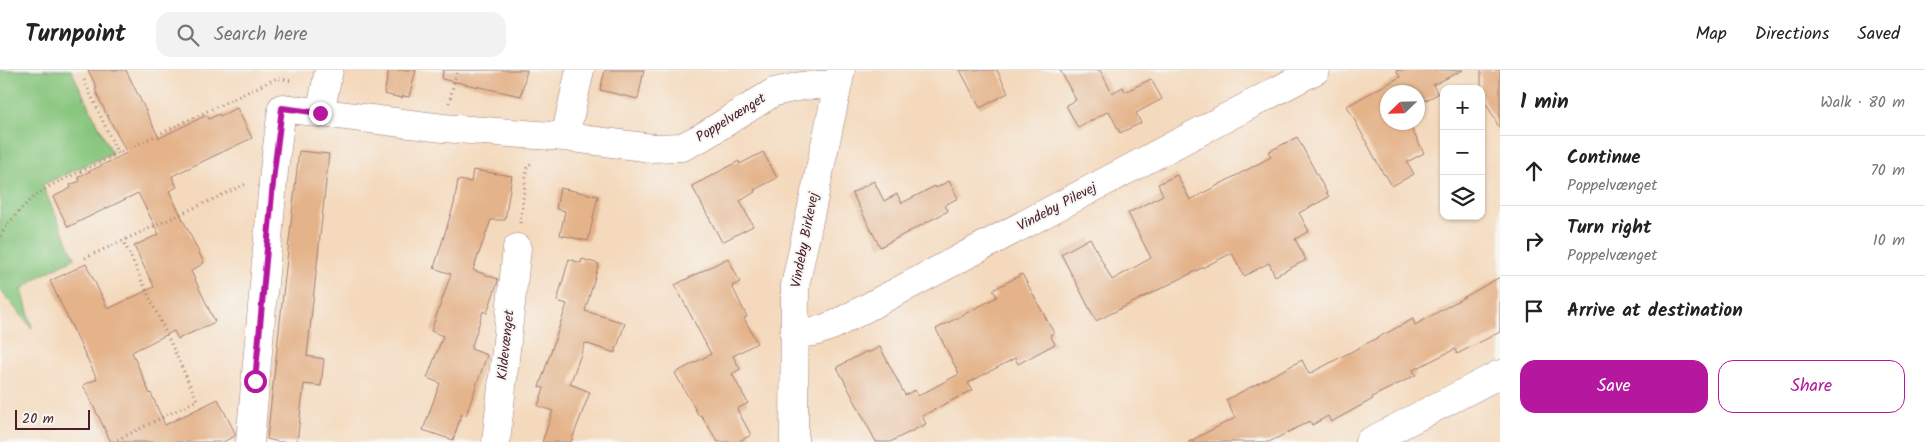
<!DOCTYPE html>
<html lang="en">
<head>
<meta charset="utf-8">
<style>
  body { margin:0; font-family:Kalam,sans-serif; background:#f2f2f2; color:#222 }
  .controls { position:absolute; right:15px; top:15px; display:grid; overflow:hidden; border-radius:10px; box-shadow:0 1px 4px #0004 }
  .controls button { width:45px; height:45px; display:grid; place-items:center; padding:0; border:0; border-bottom:1px solid #e0e0e0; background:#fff; color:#222; font:25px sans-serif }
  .compass { position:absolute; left:1380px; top:15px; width:45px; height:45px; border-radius:50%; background:#fff; box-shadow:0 1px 4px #0004; rotate:247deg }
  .scale { position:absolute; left:15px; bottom:12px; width:75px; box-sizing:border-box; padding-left:5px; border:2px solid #4a1f2b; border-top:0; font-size:14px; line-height:18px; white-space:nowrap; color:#4a1f2b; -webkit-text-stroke:4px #f6f6f2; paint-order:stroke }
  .stop { position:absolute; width:15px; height:15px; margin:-11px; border:4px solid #b5179e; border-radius:50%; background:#fff }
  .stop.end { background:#b5179e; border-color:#fff; box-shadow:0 1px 5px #0008 }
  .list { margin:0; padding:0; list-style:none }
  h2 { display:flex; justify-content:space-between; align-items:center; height:65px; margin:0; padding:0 20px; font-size:21px }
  h2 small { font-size:16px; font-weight:400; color:#767676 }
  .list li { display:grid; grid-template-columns:32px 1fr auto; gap:15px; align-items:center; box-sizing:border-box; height:70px; padding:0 20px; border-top:1px solid #e0e0e0 }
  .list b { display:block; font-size:19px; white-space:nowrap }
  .list p { margin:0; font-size:16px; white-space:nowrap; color:#767676 }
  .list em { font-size:16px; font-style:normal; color:#767676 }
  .actions { display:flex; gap:10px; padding:15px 20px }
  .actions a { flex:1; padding:11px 0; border:1px solid #b5179e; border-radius:15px; text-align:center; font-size:18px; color:#b5179e }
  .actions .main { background:#b5179e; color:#fff }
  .icon { flex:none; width:28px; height:28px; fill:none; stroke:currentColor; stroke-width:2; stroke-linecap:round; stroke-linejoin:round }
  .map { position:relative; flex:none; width:1500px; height:372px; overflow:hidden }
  header { display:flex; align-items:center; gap:30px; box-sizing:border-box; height:70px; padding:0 25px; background:#fff; border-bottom:1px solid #e0e0e0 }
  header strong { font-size:24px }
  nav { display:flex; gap:28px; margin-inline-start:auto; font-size:18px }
  .search { width:350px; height:45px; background:#f2f2f2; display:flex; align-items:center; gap:12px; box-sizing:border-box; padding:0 18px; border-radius:15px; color:#767676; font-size:19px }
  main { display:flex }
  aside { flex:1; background:#fff }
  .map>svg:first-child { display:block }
  .green { fill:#85c57c; stroke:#687254 }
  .building { fill:#e4b38a }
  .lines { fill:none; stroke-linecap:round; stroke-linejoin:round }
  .minor-casing { stroke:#9f7c74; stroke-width:29 }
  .path { stroke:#9f7c74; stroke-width:3; stroke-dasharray:1 4; stroke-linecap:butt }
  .minor { stroke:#fff; stroke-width:28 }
  .route { stroke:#b5179e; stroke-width:6 }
  .labels { text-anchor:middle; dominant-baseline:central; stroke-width:4; stroke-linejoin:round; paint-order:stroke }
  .street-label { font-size:14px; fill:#4a1f2b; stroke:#f6f6f2 }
</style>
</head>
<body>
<header>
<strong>Turnpoint</strong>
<div class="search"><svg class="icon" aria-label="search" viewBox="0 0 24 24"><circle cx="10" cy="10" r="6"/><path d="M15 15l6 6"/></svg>Search here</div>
<nav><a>Map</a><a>Directions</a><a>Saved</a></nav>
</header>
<main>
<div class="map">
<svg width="1500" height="372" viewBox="0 0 1500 372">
  <rect width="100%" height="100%" fill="#f6f6f2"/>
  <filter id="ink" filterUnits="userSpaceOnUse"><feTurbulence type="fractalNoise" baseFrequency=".02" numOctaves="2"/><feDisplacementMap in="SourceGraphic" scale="10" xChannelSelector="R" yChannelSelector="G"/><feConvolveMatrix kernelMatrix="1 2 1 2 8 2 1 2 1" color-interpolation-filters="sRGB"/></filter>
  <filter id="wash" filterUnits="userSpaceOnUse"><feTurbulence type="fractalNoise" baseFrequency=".0096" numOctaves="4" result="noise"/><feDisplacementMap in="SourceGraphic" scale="20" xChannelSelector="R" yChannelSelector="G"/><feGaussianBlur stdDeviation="1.12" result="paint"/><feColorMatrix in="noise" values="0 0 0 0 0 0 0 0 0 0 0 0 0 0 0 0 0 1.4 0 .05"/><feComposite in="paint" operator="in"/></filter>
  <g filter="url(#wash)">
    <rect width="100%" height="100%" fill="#f4d9bc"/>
    <path class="green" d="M0,0h71l41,83 -70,32 33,73 -33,17 -20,14 10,39 -32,-38z"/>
    <g id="blocks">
      <path class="building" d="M88,0h38l33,68 48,-23 2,4 10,-5 1,2 17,-8 15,30 -80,38 5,11 -8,4 35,72 -13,8 24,51 -37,17 -4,-8 -42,21 18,42 1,-1 14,32 53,-26 17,34v3l-12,6h-112l-28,-57 14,-6 -47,-98 36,-17 22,45 46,-22 -20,-41 25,-12 -21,-41 -70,34 -15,-30 18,-9 -1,-3 10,-4 -2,-4 49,-24 -24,-46 -8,-18 2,-1z
        M389,0h27l-7,27 -6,-1 -1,2 -18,-4z
        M443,0h84l-6,26 -79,-17z
        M605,0h39l-6,29 -38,-9z
        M960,0h37l11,23 -28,15z
        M1060,0h40l12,23 11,-6 2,5 26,-13 11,20 -26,14 5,10 -21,10 -11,-22 -31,17 -12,-23 10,-5z
        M1396,0h67l-30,15 5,9 -20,10v-12h-30v30h20l16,31 -17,9 7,12 -22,12 -7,-12 -1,1 -37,-69 53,-29z
        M1481,0h19v59l-19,-35z
        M1297,67l32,60 -30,16 10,18 -14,8 11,21 -31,16 -6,-13 -25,13 -12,-23 -136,68 -35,-67 29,-16 22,42 39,-22 -23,-45 35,-18 -5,-11 19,-9 13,25 81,-43 -3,-5z
        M299,81l30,3 -22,202 17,3 -3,27 -17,-2 -7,58h-18l-12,-3z
        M763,82l14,26 -23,12 1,2 -15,9 13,25 -31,16 -30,-56 47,-25 1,3z
        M473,100l39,6 -7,44h-14l-18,50 25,9 -1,5 -10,29 -4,-2 -12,38 16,6 -21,60 -4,-2 -9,27 -30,-10 17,-47 -13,-5 16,-42 -12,-5 20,-57 -17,-6 20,-64 4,-24 13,2z
        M874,111l10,20 13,-7 5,9 33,-17 1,2 13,-7 9,17 -13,7 3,6 -68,36 -28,-54z
        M560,118l38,8 -10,45 -28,-6 5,-24 -9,-2z
        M728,188l12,24 -8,4 15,31 -3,1 13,25 -24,13 7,13 -8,5 16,29 -11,6 14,26 -13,7h-20l-17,-27 -2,1 -24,-43 36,-19 -36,-69z
        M569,189l12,4 1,-4 17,5 -14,47 40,12 -10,30 -30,-10 -15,41 20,8 -19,50h-29l11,-31 -15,-5 6,-18 -5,-1 28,-83 -10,-3z
        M1022,204l32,59 -4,2 5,9 -37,20 -3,-6 -47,25 4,7 -50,26 4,8 -36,18h-14l-39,-75 30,-16 1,2 12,-6 25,48 10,-5 3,6 41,-22 -23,-45 61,-32 -4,-7z
        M1500,207v55l-43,22 -2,-5 -42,21 3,5 -44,22 1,2 -42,23 -3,-6 -16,9 -2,-4 -41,21h-81l47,-24 -9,-18 76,-40 7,14 104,-55 2,6z"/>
    </g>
  </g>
  <g filter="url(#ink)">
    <use href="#blocks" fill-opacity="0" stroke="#9f7c74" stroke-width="1"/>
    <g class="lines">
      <defs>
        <path id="minor" d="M320,43l9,-43
          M565,67l15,-67
          M794,264l20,-2 20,-7 482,-255
          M250,372l24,-271 8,-63 161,20 122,9 87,11 30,-1 20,-10 72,-45 28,-6 36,-2
          M496,372l21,-194
          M794,372l1,-156 46,-216
          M1369,372l131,-68"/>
      </defs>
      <use href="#minor" class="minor-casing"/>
      <path class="path" d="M84,10l34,74
        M449,33l8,-33
        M520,153l7,-55 5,-6
        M0,166c15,-22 26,-34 48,-49l229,-109 16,3
        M85,188l161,-74
        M113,372l84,-42 -74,-160"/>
      <use href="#minor" class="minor"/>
    </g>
  </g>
  <g class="lines" filter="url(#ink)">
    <path class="route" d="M255,311l19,-209 8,-64 38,5"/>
  </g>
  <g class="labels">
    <g class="street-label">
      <text transform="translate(731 48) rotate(-32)">Poppelvænget</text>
      <text transform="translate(1057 137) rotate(-28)">Vindeby Pilevej</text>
      <text transform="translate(805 170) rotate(-79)">Vindeby Birkevej</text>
      <text transform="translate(506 275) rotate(-84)">Kildevænget</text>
    </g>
  </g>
</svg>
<div class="controls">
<button>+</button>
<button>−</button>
<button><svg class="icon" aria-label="layers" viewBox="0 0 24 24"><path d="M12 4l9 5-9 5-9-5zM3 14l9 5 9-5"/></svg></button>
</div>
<svg class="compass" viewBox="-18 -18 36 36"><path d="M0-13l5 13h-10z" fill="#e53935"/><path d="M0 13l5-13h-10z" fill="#767676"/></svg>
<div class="scale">20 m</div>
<div class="stop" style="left:255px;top:311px"></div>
<div class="stop end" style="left:320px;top:43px"></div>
</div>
<aside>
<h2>1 min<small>Walk · 80 m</small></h2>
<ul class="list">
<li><svg class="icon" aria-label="ahead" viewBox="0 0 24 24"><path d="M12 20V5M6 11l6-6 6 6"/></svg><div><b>Continue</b><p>Poppelvænget</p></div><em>70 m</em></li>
<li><svg class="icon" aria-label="right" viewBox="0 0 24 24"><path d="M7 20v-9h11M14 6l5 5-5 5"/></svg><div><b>Turn right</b><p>Poppelvænget</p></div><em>10 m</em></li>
<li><svg class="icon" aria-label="arrive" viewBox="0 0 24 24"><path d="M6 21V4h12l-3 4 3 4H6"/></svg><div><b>Arrive at destination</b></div></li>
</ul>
<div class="actions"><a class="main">Save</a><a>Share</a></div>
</aside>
</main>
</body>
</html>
